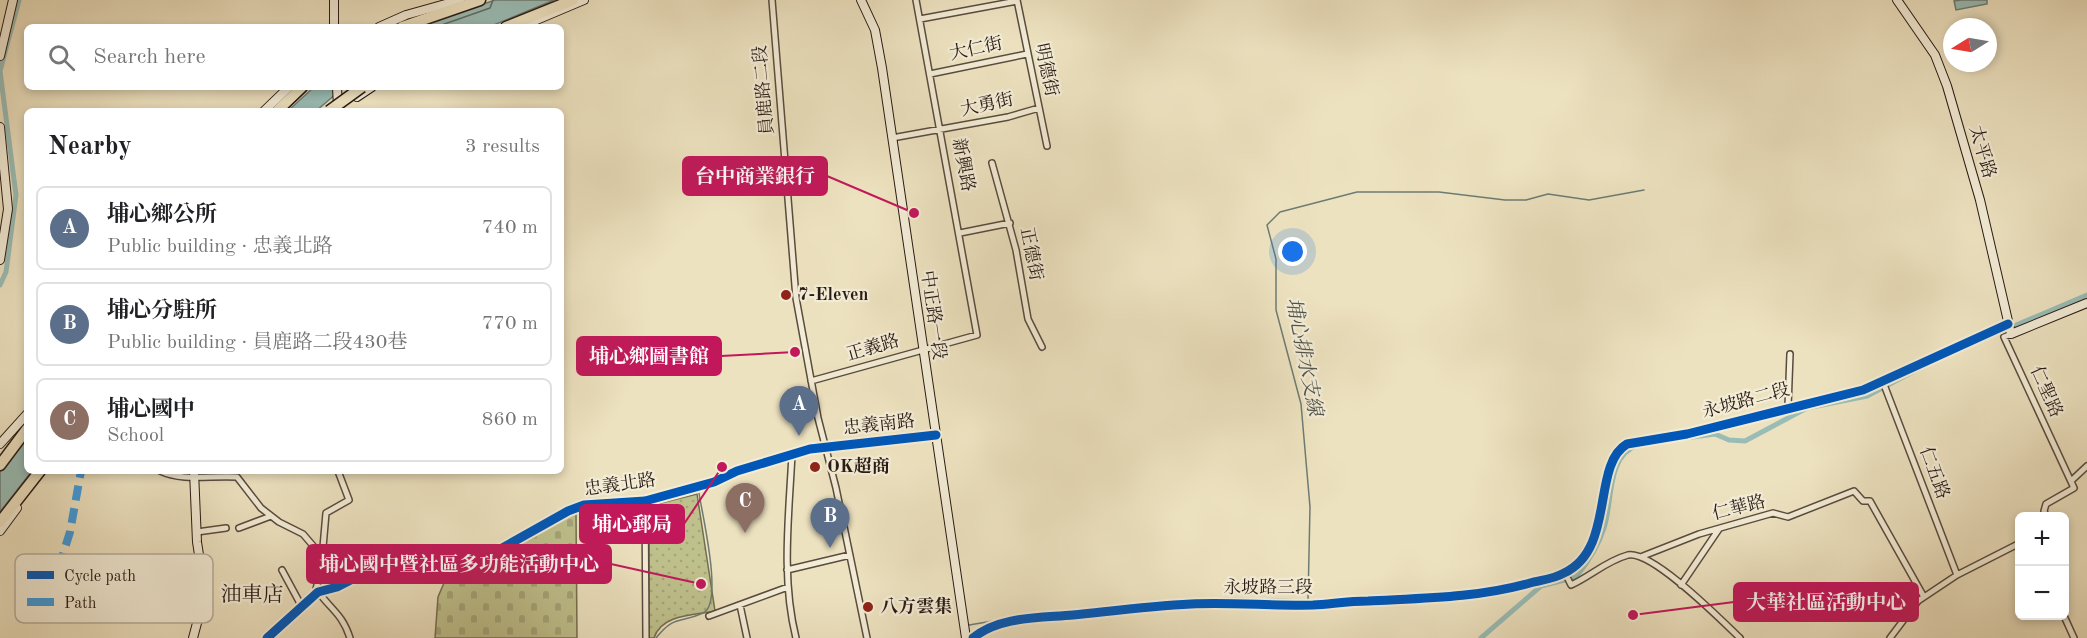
<!DOCTYPE html>
<html lang="en">
<head>
<meta charset="utf-8">
<style>
  body { margin:0; font-family:"Old Standard TT","Noto Serif TC",serif; background:#f6f6f6; color:#202124 }
  .controls { position:absolute; right:18px; bottom:18px; display:grid; overflow:hidden; border-radius:9px; box-shadow:0 3px 9px #0003 }
  .controls button { width:54px; height:54px; display:grid; place-items:center; padding:0; border:0; border-bottom:2px solid #e0e0e0; background:#fff; color:#202124; font:30px sans-serif }
  .compass { position:absolute; left:1943px; top:18px; width:54px; height:54px; border-radius:50%; background:#fff; box-shadow:0 3px 9px #0003; rotate:259deg }
  .you { position:absolute; left:1293px; top:252px; width:21px; height:21px; margin:-15px; border:4px solid #fff; border-radius:50%; background:#1a73e8; box-shadow:0 0 0 9px #1a73e833 }
  .badge { display:grid; place-items:center; width:39px; height:39px; border-radius:50%; background:#b45309; color:#fff; font-size:20px; font-weight:700 }
  .pin { position:absolute; translate:-50% -50px; filter:drop-shadow(0 2px 3px #0008) }
  .pin::after { content:''; position:absolute; top:32px; width:21px; height:18px; background:inherit; clip-path:polygon(0 0,100% 0,50% 100%) }
  .list { margin:0; padding:0; list-style:none }
  h2 { display:flex; justify-content:space-between; align-items:center; height:78px; margin:0; padding:0 24px; font-size:26px }
  h2 small { font-size:20px; font-weight:400; color:#757577 }
  .list li { display:grid; grid-template-columns:39px 1fr auto; gap:18px; align-items:center; box-sizing:border-box; height:84px; margin:0 12px 12px; padding:0 12px; border:2px solid #e0e0e0; border-radius:9px }
  .list b { display:block; font-size:22px; white-space:nowrap }
  .list p { margin:0; font-size:20px; white-space:nowrap; color:#757577 }
  .list em { font-size:20px; font-style:normal; color:#757577 }
  .icon { flex:none; width:33px; height:33px; fill:none; stroke:currentColor; stroke-width:2; stroke-linecap:round; stroke-linejoin:round }
  .map { position:relative; flex:none; width:2087px; height:638px; overflow:hidden }
  .search { position:absolute; background:#fff; box-shadow:0 3px 9px #0003; left:24px; top:24px; width:540px; height:66px; display:flex; align-items:center; gap:15px; box-sizing:border-box; padding:0 21px; border-radius:9px; color:#757577; font-size:22px }
  .panel { position:absolute; background:#fff; box-shadow:0 3px 9px #0003; left:24px; top:108px; width:540px; height:366px; border-radius:9px }
  .map>svg:first-child { display:block }
  .grass { fill:url(#grass-dots); stroke:#746e50; stroke-width:1.5 }
  .cemetery { fill:url(#cemetery-stones); stroke:#746e50; stroke-width:1.5 }
  .water { fill:#99bdb6; stroke:#6c7c75; stroke-width:1.5 }
  .lines { fill:none; stroke-linecap:round; stroke-linejoin:round }
  .shore { stroke:#606c65; stroke-width:1.5 }
  .stream { stroke:#6c7c75; stroke-width:1.5 }
  .canal { stroke:#99bdb6; stroke-width:5 }
  .street-casing { stroke:#594c3f; stroke-width:8 }
  .secondary-casing { stroke:#281a14; stroke-width:10 }
  .highway-casing { stroke:#281a14; stroke-width:13 }
  .street { stroke:#f3ecd6; stroke-width:5 }
  .secondary { stroke:#f3ecd6; stroke-width:8 }
  .highway { stroke:#ede2c0; stroke-width:10 }
  .highway-bridge-casing { stroke:#281a14; stroke-width:13; stroke-linecap:butt }
  .highway-bridge { stroke:#ede2c0; stroke-width:10 }
  .quiet { stroke:#3d9bde; stroke-width:8; stroke-dasharray:15 8; stroke-linecap:butt }
  .cycleway-casing { stroke:#f3ecd6; stroke-width:13 }
  .cycleway { stroke:#0057b8; stroke-width:9 }
  .poi-dot { fill:#8f2418; stroke:#f3ecd6; stroke-width:2 }
  .labels { text-anchor:middle; dominant-baseline:central; stroke-width:4.5; stroke-linejoin:round; paint-order:stroke }
  .street-label { font-size:18px; fill:#281a14; stroke:#f3ecd6 }
  .poi-label { font-size:18px; font-weight:bold; fill:#281a14; stroke:#f3ecd6; text-anchor:start }
  .water-label { font-size:20px; font-style:italic; fill:#50534d; stroke:#f3ecd6 }
  .quarter-label { font-size:21px; fill:#281a14; stroke:#f3ecd6 }
  .key { fill:#f3ecd6; stroke:#b6ad9c; stroke-width:1.5 }
  .key-label { font-size:16px; fill:#281a14 }
  .leader { fill:none; stroke:#c2185b; stroke-width:2 }
  .callout-dot { fill:#c2185b; stroke:#f3ecd6; stroke-width:2 }
  .callout { fill:#c2185b; stroke:#c2185b; stroke-width:2 }
  .callout-label { font-size:20px; text-anchor:middle; font-weight:bold; fill:#fff }
</style>
</head>
<body>
<div class="map">
<svg width="2087" height="638" viewBox="0 0 2087 638">
  <defs>
    <pattern id="grass-dots" width="8" height="8" patternUnits="userSpaceOnUse" patternTransform="scale(1.5)"><rect width="8" height="8" fill="#bfc18d"/><path d="M2 2h.1M6 6h.1" fill="none" stroke="#a4a579" stroke-width="1.8" stroke-linecap="round"/></pattern>
    <pattern id="cemetery-stones" width="16" height="16" patternUnits="userSpaceOnUse" patternTransform="scale(1.5)"><rect width="16" height="16" fill="#bfc18d"/><path d="M2 7V4a2 2 0 0 1 4 0v3zM10 15v-3a2 2 0 0 1 4 0v3z" fill="#a4a579"/></pattern>
  </defs>
  <rect width="100%" height="100%" fill="#ede2c0"/>
  <filter id="stains"><feTurbulence type="fractalNoise" baseFrequency=".00333" numOctaves="4"/><feColorMatrix values="0 0 0 0 .2 0 0 0 0 .09 0 0 0 0 .02 0 0 0 .5 -.17"/></filter>
  <radialGradient id="worn" r=".72"><stop offset=".6" stop-color="#630" stop-opacity="0"/><stop offset="1" stop-color="#630" stop-opacity=".3"/></radialGradient>
  <path class="grass" d="M697,494l18,117c-20,4 -54,3 -61,27h-5v-132z"/>
  <path class="cemetery" d="M576,512l1,126h-142l3,-41 6,-14 54,-21 6,-11 26,-12 36,-23z"/>
  <path class="water" d="M495,0h59l-65,27h-71z
    M1961,0h26v4l-31,6 -2,-9z
    M314,87h30l-28,24h-28z
    M27,436v35h5l-32,41v-40z"/>
  <g class="lines">
    <path class="shore" d="M436,27l54,-19 3,-8"/>
    <path class="stream" d="M1179,601l38,-3 91,2 2,-93 -9,-103 -25,-94v-51l-9,-34 13,-13 77,-20h82l66,8h21l22,-6 41,6 55,-10
      M1054,613l109,-11
      M967,629l2,-4 36,-6
      M656,638c19,-24 24,-14 47,-25 21,-9 -1,-99 -4,-120"/>
    <path class="canal" d="M0,285l6,-13 10,-77 -16,-124 19,-71
      M1960,349l127,-54
      M1677,439l38,-5 14,6 16,1 62,-33 60,-12 55,-29
      M1481,638l60,-52 35,-9c12,-15 22,-30 28,-49 9,-27 2,-72 34,-83"/>
    <defs>
      <path id="street" d="M772,0l24,298 22,120 18,70 31,150
        M1017,0l30,146
        M920,19l97,-18
        M930,74l97,-20
        M892,138l116,-21 31,-9
        M992,163l24,87 12,69 14,28
        M960,233l50,-10
        M2011,334l-7,3 70,151 -28,16 -2,7 2,5
        M811,381l166,-46 -61,-335
        M1883,382l74,193
        M1788,407l2,-53
        M792,454c-3,61 -11,124 4,184
        M160,471c23,11 52,4 77,6l24,31 18,14 24,12 12,14 21,6 15,-4 21,19
        M338,471l11,29 -23,13 -5,57 -5,19c14,20 26,24 34,49
        M2071,481l16,-15
        M645,501l1,137
        M239,528l32,-12
        M197,532l29,-4
        M1643,556l56,-22 74,-21 15,4 66,-26 9,10h7l54,96
        M282,570l20,37
        M787,570l63,-15
        M1565,573l6,12c20,-9 35,-24 57,-30 24,-5 93,65 112,83
        M1681,585l38,-56
        M740,605l7,33
        M709,616l79,-29
        M2064,616l10,22
        M267,638l51,-46 19,-5 35,-18 59,4 57,-17 80,-45 16,-6 61,-4 69,-19 23,-11 73,-22 126,-14
        M1890,638l28,-37 39,-26 63,-32"/>
      <path id="secondary" d="M861,0l14,30 7,38 84,570
        M1897,0l38,55 12,31 33,114 31,134 76,-31
        M334,27v-27
        M379,27l27,-12 54,-15
        M520,27l64,-27
        M0,56l13,-56
        M337,87l1,20
        M357,97l15,-10
        M264,111l25,-24
        M0,127l8,82 -8,51
        M0,444l27,-30
        M0,531l17,-23
        M193,638l12,-45 -8,-51 -3,-71
        M973,638c26,-22 68,-20 100,-23 39,-4 78,-9 118,-11 40,-2 81,2 122,1 18,-1 36,-4 55,-4 55,-3 108,-3 162,-18 11,-3 24,-4 34,-10 52,-24 27,-108 63,-129l60,-10 176,-44 145,-66"/>
      <path id="highway" d="M402,27l78,-27
        M506,27l67,-27
        M277,111l25,-24
        M0,465l27,-36
        M0,522l40,-51"/>
    </defs>
    <use href="#street" class="street-casing"/>
    <use href="#secondary" class="secondary-casing"/>
    <use href="#highway" class="highway-casing"/>
    <use href="#street" class="street"/>
    <use href="#secondary" class="secondary"/>
    <use href="#highway" class="highway"/>
    <defs>
      <path id="highway-bridge" d="M329,111l33,-24"/>
    </defs>
    <use href="#highway-bridge" class="highway-bridge-casing"/>
    <use href="#highway-bridge" class="highway-bridge"/>
    <path class="quiet" d="M45,611l25,-79 11,-61"/>
    <defs>
      <path id="cycleway" d="M267,638l51,-46 19,-5 35,-18 59,4 57,-17 80,-45 16,-6 61,-4 69,-19 23,-11 73,-22 126,-14
        M973,638c26,-22 68,-20 100,-23 39,-4 78,-9 118,-11 40,-2 81,2 122,1 18,-1 36,-4 55,-4 55,-3 108,-3 162,-18 11,-3 24,-4 34,-10 52,-24 27,-108 63,-129l60,-10 176,-44 145,-66"/>
    </defs>
    <use href="#cycleway" class="cycleway-casing"/>
    <use href="#cycleway" class="cycleway"/>
  </g>
  <g class="poi-dot">
    <circle cx="786" cy="295" r="6"/>
    <circle cx="815" cy="467" r="6"/>
    <circle cx="868" cy="607" r="6"/>
  </g>
  <g class="labels">
    <g class="street-label">
      <text transform="translate(976 49) rotate(-12)">大仁街</text>
      <text transform="translate(1046 70) rotate(78)">明德街</text>
      <text transform="translate(764 90) rotate(-95)">員鹿路二段</text>
      <text transform="translate(987 105) rotate(-12)">大勇街</text>
      <text transform="translate(1982 152) rotate(74)">太平路</text>
      <text transform="translate(963 165) rotate(79)">新興路</text>
      <text transform="translate(1031 254) rotate(79)">正德街</text>
      <text transform="translate(933 315) rotate(82)">中正路一段</text>
      <text transform="translate(873 348) rotate(-16)">正義路</text>
      <text transform="translate(2046 392) rotate(66)">仁聖路</text>
      <text transform="translate(1746 401) rotate(-15)">永坡路二段</text>
      <text transform="translate(879 425) rotate(-6)">忠義南路</text>
      <text transform="translate(1934 473) rotate(70)">仁五路</text>
      <text transform="translate(620 485) rotate(-8)">忠義北路</text>
      <text transform="translate(1739 508) rotate(-14)">仁華路</text>
      <text x="1268" y="588">永坡路三段</text>
    </g>
    <g class="poi-label">
      <text x="798" y="295">7-Eleven</text>
      <text x="827" y="467">OK超商</text>
      <text x="880" y="607">八方雲集</text>
    </g>
    <g class="water-label">
      <text transform="translate(1303 357) rotate(79)">埔心排水支線</text>
    </g>
    <g class="quarter-label">
      <text x="252" y="595">油車店</text>
    </g>
  </g>
  <rect x="15" y="554" width="198" height="69" rx="9" class="key"/>
  <rect x="27" y="571" width="27" height="8" fill="#0057b8"/>
  <rect x="27" y="598" width="27" height="8" fill="#3d9bde"/>
  <g class="key-label">
    <text x="64" y="581">Cycle path</text>
    <text x="64" y="608">Path</text>
  </g>
  <path class="leader" d="M914 213L827 176M795 352L721 356M722 467L684 524M701 584L611 564M1633 615L1734 602"/>
  <g class="callout-dot">
    <circle cx="914" cy="213" r="6"/>
    <circle cx="795" cy="352" r="6"/>
    <circle cx="722" cy="467" r="6"/>
    <circle cx="701" cy="584" r="6"/>
    <circle cx="1633" cy="615" r="6"/>
  </g>
  <g class="callout">
    <rect x="683" y="157" width="144" height="38" rx="6"/>
    <rect x="577" y="337" width="144" height="38" rx="6"/>
    <rect x="580" y="505" width="104" height="38" rx="6"/>
    <rect x="307" y="545" width="304" height="38" rx="6"/>
    <rect x="1734" y="583" width="184" height="38" rx="6"/>
  </g>
  <g class="callout-label">
    <text x="755" y="183">台中商業銀行</text>
    <text x="649" y="363">埔心鄉圖書館</text>
    <text x="632" y="531">埔心郵局</text>
    <text x="459" y="571">埔心國中暨社區多功能活動中心</text>
    <text x="1826" y="609">大華社區活動中心</text>
  </g>
  <rect width="100%" height="100%" filter="url(#stains)"/>
  <rect width="100%" height="100%" fill="url(#worn)"/>
</svg>
<div class="controls">
<button>+</button>
<button>−</button>
</div>
<svg class="compass" viewBox="-18 -18 36 36"><path d="M0-13l5 13h-10z" fill="#e53935"/><path d="M0 13l5-13h-10z" fill="#757577"/></svg>
<div class="you"></div>
<div class="pin badge" style="left:799px;top:436px;background:#5c6f8a">A</div>
<div class="pin badge" style="left:830px;top:548px;background:#5c6f8a">B</div>
<div class="pin badge" style="left:745px;top:533px;background:#8d6e63">C</div>
<div class="search"><svg class="icon" aria-label="search" viewBox="0 0 24 24"><circle cx="10" cy="10" r="6"/><path d="M15 15l6 6"/></svg>Search here</div>
<section class="panel">
<h2>Nearby<small>3 results</small></h2>
<ul class="list">
<li><span class="badge" style="background:#5c6f8a">A</span><div><b>埔心鄉公所</b><p>Public building · 忠義北路</p></div><em>740 m</em></li>
<li><span class="badge" style="background:#5c6f8a">B</span><div><b>埔心分駐所</b><p>Public building · 員鹿路二段430巷</p></div><em>770 m</em></li>
<li><span class="badge" style="background:#8d6e63">C</span><div><b>埔心國中</b><p>School</p></div><em>860 m</em></li>
</ul>
</section>
</div>
</body>
</html>
